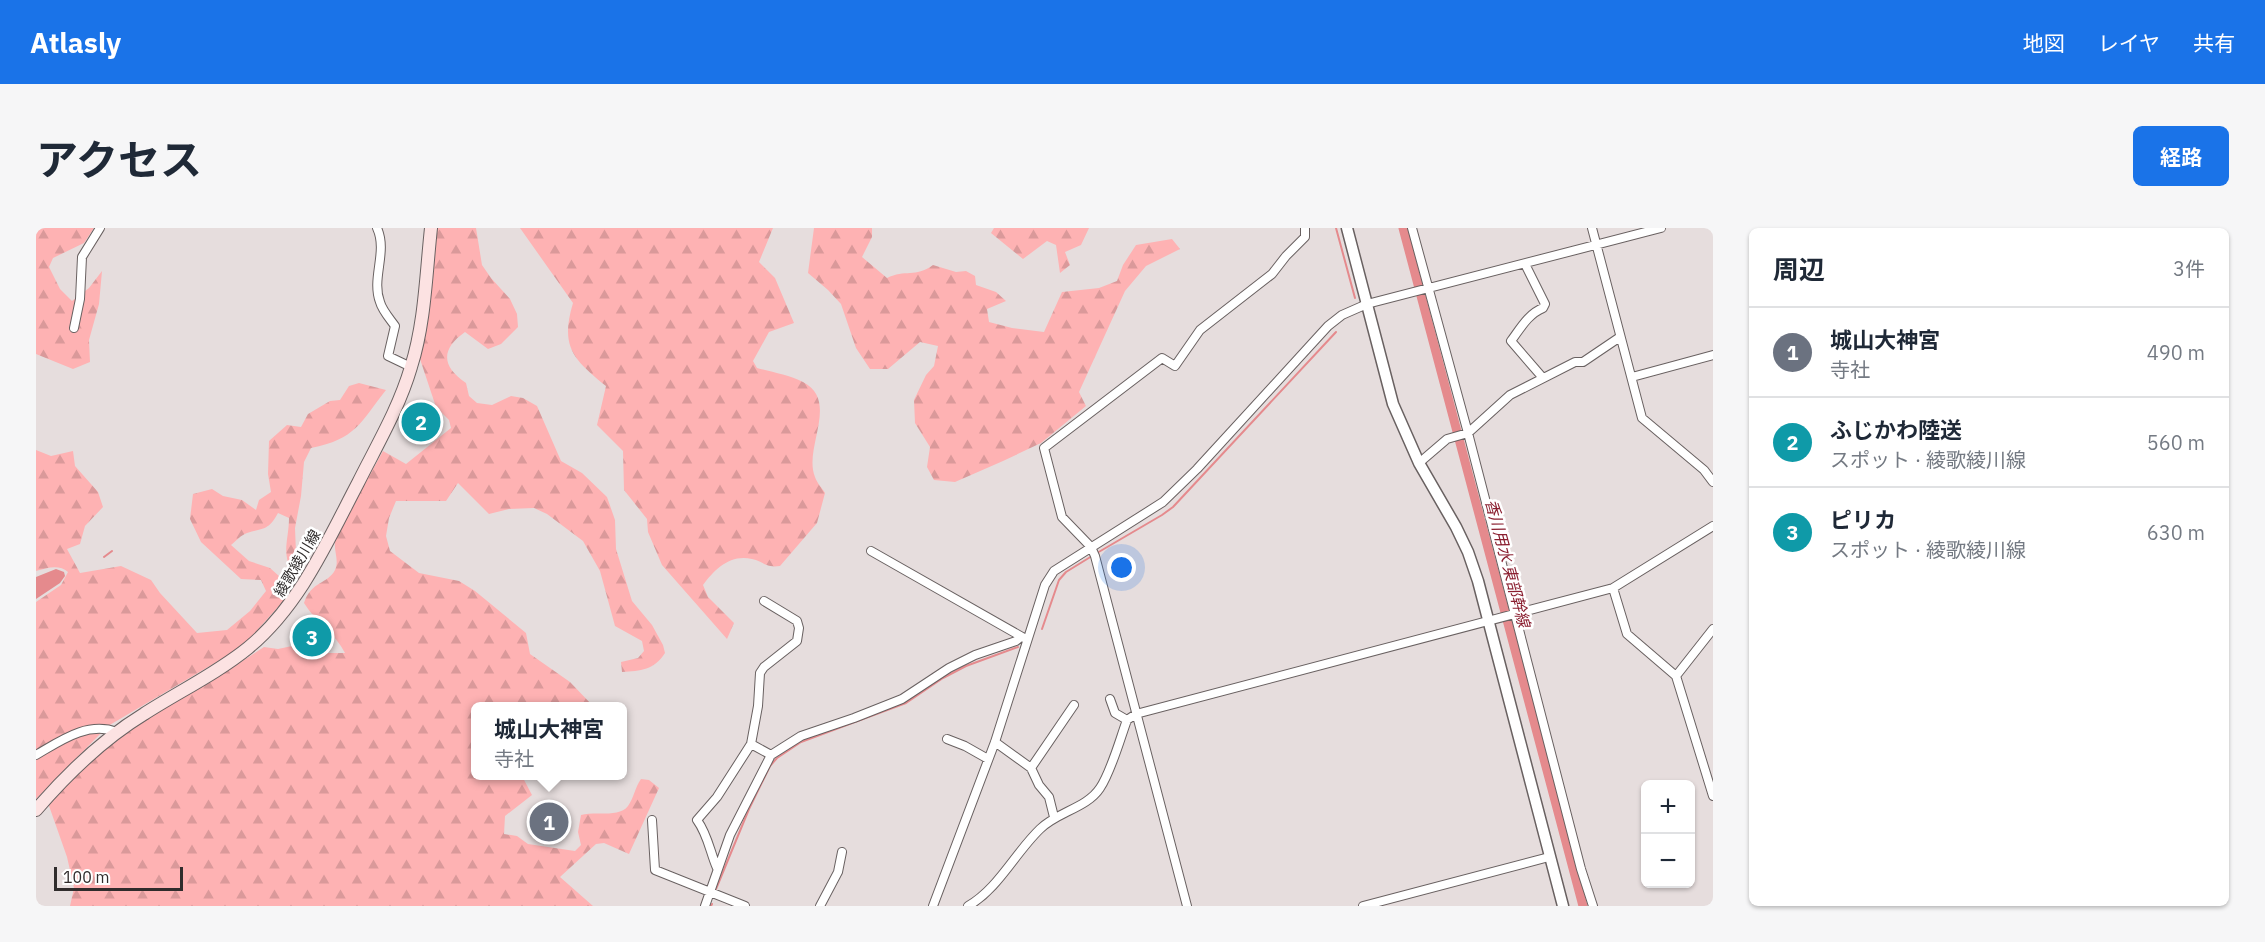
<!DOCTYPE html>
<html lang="ja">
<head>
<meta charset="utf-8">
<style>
  body { margin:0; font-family:"IBM Plex Sans","Noto Sans JP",sans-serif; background:#f6f6f7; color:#1f2937 }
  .controls { position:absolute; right:18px; bottom:18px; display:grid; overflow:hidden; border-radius:9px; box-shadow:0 2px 4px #0004 }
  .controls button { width:54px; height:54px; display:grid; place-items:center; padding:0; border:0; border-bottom:2px solid #e0e1e3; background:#fff; color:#1f2937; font:30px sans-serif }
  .scale { position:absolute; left:18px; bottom:15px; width:129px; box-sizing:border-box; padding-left:6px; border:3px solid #302c2c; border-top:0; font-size:16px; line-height:21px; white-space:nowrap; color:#302c2c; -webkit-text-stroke:4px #fff; paint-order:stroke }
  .you { position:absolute; left:1086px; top:340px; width:21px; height:21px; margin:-15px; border:4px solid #fff; border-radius:50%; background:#1a73e8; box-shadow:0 0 0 9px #1a73e833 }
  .badge { display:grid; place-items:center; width:39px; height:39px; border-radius:50%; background:#1a73e8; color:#fff; font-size:20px; font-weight:700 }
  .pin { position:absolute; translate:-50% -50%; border:3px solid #fff; box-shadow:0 2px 6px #0006 }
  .popup { position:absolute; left:435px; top:474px; width:156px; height:78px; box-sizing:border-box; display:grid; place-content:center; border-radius:9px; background:#fff; filter:drop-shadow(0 2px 4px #0005); font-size:20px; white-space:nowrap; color:#747a83 }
  .popup b { font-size:22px; color:#1f2937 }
  .popup::after { content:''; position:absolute; left:50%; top:100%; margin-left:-12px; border:12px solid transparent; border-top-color:#fff }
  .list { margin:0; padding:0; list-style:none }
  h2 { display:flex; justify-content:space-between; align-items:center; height:78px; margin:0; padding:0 24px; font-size:26px }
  h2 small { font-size:20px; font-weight:400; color:#747a83 }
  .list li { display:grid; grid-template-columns:39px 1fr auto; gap:18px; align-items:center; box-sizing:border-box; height:90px; padding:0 24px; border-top:2px solid #e0e1e3 }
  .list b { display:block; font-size:22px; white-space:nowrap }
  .list p { margin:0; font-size:20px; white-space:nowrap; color:#747a83 }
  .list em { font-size:20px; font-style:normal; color:#747a83 }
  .map { position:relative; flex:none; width:1677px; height:678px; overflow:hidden; border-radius:9px }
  header { display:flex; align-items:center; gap:36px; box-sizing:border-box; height:84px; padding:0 30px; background:#1a73e8; color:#fff }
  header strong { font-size:28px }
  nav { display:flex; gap:33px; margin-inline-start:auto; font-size:21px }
  .intro { display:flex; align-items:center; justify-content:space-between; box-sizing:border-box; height:144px; padding:0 36px }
  h1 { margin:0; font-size:42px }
  .button { padding:15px 27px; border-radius:9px; background:#1a73e8; color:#fff; font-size:21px; font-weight:700 }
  main { display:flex; gap:36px; padding:0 36px }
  aside { flex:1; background:#fff; border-radius:9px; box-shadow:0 2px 4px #0004 }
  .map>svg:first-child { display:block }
  .forest { fill:url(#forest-firs) }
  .water { fill:#e58a8d }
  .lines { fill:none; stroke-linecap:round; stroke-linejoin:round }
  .stream { stroke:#e58a8d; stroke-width:2 }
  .canal { stroke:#e58a8d; stroke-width:9 }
  .minor-casing { stroke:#696161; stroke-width:10 }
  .tertiary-casing { stroke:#696161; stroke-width:13 }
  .secondary-casing { stroke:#696161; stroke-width:14 }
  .minor { stroke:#fff; stroke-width:8 }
  .tertiary { stroke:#fff; stroke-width:10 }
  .secondary { stroke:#fce2e2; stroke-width:12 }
  .labels { text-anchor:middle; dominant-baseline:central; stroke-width:5; stroke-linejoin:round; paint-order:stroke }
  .street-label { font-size:15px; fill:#302c2c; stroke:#fff }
  .water-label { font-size:16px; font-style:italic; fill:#8a1e2f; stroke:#fff }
</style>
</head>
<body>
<header>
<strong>Atlasly</strong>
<nav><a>地図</a><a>レイヤ</a><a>共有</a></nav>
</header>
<div class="intro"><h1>アクセス</h1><a class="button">経路</a></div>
<main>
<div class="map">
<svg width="1677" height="678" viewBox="0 0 1677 678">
  <defs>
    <pattern id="forest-firs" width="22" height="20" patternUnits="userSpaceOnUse" patternTransform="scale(1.5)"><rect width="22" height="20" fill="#feb2b3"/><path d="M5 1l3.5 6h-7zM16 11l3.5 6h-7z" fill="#da999a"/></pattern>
  </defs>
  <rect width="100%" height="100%" fill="#e6dddd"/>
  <path class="forest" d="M0,0h58l-10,15 -31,15 -4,9 11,22 12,12 17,-13 13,-17 -3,33 -10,36 1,22 -17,7 -37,-15z
    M400,0h40l6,37 9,13 19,21 7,15 1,13 -17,17 -13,5 -23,-17c-24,17 -24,34 1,51l3,13 8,7 15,2 19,-9 12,2 14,8 24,55 21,12 25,24 8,23 1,29 16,52 20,24 11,20 2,8c-11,17 -24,18 -43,19l-1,-10 17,-4 6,-7 -2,-10 -27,-15 -15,-55 -17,-30 -36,-27 -13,-6 -25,1 -20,5 -31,-31 -12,18h-50l-7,17 -3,18 4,15 29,22 40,8 16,10 51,42 4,21 40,28 23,24h-39l-2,-1 -1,1h-75v70h46l10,19 -27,21 -1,18 13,2 11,8 47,7 6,-6 -3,-13 3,-17c14,-4 38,3 47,-9 6,-8 7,-19 13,-27l8,1 10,8 -30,66 -25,-11 -8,1 -36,33 33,29h-523l4,-18 -7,-31 -19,-54 40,-40 35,-29 42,-27 51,-29 48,-31 14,2 14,-3 15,7h38c-10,-20 -29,-30 -41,-50 7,-22 24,-19 31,-33 5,-10 -3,-22 1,-32 11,-28 32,-59 47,-87l23,13 45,-36 -2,-8 -13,-13 -16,-48z
    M484,0h253l-14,34 16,16 19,45 -25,9 -16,29 4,7c15,4 32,7 46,14 37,19 0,66 12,95 2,6 7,11 10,16l-8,30 -37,43c-15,2 -15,-4 -28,-7 -22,-5 -37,10 -49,26l5,12 26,26 -7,16 -65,-74 -14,-33 -1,-13 -23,-29 -1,-39 -26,-26 9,-39c-33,-27 -46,-39 -33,-83z
    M778,0h58v9l-10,20 25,21c18,-9 28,0 46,-13l23,7 10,-1 9,5 1,9 20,7 10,9 -19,8 2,13 23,6 32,4 18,-40 37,-4 18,-7 6,-16 13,-20 36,-6 8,10 -34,17 -21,25 -46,101 7,14 -45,37 -38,18 -48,21 -21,-2 -7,-13 3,-20 -15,-24 -1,-23 12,-25 8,-9 4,-20 -18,-4 -32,27h-18l-14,-21 -15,-44 -13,-14 -20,-17z
    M958,0h95l-8,17 -16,7 5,13 -10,8 -4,-28 -9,-4 -24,18 -32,-26z
    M323,155l27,7c-26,33 -30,49 -75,58l-7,14 -3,34 -6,32 2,49c-18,-20 -8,-36 -8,-59l-11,-5c-9,17 -14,15 -31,20 -6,2 -11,8 -16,12l18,16 21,7 19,17 -2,12 -45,50 -134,79 -72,73v-197l25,-17 7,-13c-9,-8 -21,-4 -32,-1v-121l15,6 22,-5 2,15 23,26 5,15 -18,19 -5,18 -13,5 13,24 41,-7 30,14 9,13 37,40 30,-3 23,-19 16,-20 -5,-11 -20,-1 -40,-37 -11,-23 3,-25 19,-5 11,7 19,4 14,10 3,-10 12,-8 -3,-18 1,-33 18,-16 14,2 7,-13 22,-13 10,-1 9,-14z"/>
  <path class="water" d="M20,341l8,3 1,4 -5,7 -24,16v-22z"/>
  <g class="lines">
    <path class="stream" d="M1300,0l19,70
      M1061,325l65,-38 11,-8 163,-175
      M68,329l8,-6
      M1006,401l17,-49 7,-8 26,-16
      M680,661l33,-80 21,-43 7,-8 24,-16 105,-39 37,-25 23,-12 52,-19
      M675,678l1,-2"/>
    <path class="canal" d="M1367,0l180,678"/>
    <defs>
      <path id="minor" d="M341,0c11,24 -6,50 3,74 2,8 10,17 15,24l-7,30 23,11
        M1376,0l56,205 113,436 12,37
        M1556,0l50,190 62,52 9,12
        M1489,36l20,40 -2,4c-15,6 -23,21 -32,33l32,37
        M38,100l6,-29 2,-42 18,-29
        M1596,149l81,-22
        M1383,235l28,-24 21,-6 42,-38 65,-33h8l37,-25
        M835,323l153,87
        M1577,360l14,46 49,42 37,120
        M1640,448l37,-47
        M1074,471l5,14 12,7
        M911,511l18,7 23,13
        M959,514l36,26 8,17 10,12 5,20
        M715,516l20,11
        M0,527c24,-14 51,-34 81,-23
        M995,540l43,-63
        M616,592l3,50 90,36
        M681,640c-7,-16 -9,-33 -20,-48l20,-23 34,-53 7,-38 2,-33 4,-6 33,-26 2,-13 -2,-7 -33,-20
        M669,678l25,-71 41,-80 30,-19 53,-18 48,-19 47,-31 26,-13 41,-14 5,-4
        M784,678l18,-34 4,-20
        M897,678l62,-164 50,-157 9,-14 109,-69 34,-33 131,-143 14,-11 25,-11 294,-76
        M932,678c30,-17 47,-53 72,-77 17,-17 47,-21 60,-41 11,-16 20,-49 27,-68l9,-6 477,-126 100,-62
        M1151,678l-92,-350 -4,-9 -29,-30 -18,-69 118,-90 13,8 25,-36 72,-56 14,-18 19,-19v-9
        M1327,678l186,-49"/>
      <path id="tertiary" d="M1311,0l46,176 26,59 37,64 12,25 10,29 85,325"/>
      <path id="secondary" d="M0,582c31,-36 67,-71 108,-96 34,-22 72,-40 104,-66 52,-43 79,-106 110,-165 19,-38 41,-75 53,-116 14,-44 15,-93 20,-139"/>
    </defs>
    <use href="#minor" class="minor-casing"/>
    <use href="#tertiary" class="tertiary-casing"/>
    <use href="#secondary" class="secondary-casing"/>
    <use href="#minor" class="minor"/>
    <use href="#tertiary" class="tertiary"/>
    <use href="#secondary" class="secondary"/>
  </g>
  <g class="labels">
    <g class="street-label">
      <text transform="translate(261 335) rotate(-59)">綾歌綾川線</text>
    </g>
    <g class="water-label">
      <text transform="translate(1472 335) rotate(75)">香川用水 東部幹線</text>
    </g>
  </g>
</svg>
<div class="controls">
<button>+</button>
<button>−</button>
</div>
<div class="scale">100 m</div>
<div class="you"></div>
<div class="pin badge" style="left:513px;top:594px;background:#6b7280">1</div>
<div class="popup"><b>城山大神宮</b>寺社</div>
<div class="pin badge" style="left:385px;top:194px;background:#0f9aa8">2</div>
<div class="pin badge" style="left:276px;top:409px;background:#0f9aa8">3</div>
</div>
<aside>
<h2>周辺<small>3件</small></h2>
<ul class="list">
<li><span class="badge" style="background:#6b7280">1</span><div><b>城山大神宮</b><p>寺社</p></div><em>490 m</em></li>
<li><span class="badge" style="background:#0f9aa8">2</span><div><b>ふじかわ陸送</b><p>スポット · 綾歌綾川線</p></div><em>560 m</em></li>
<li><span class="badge" style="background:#0f9aa8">3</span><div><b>ピリカ</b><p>スポット · 綾歌綾川線</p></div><em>630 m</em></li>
</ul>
</aside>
</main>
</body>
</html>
